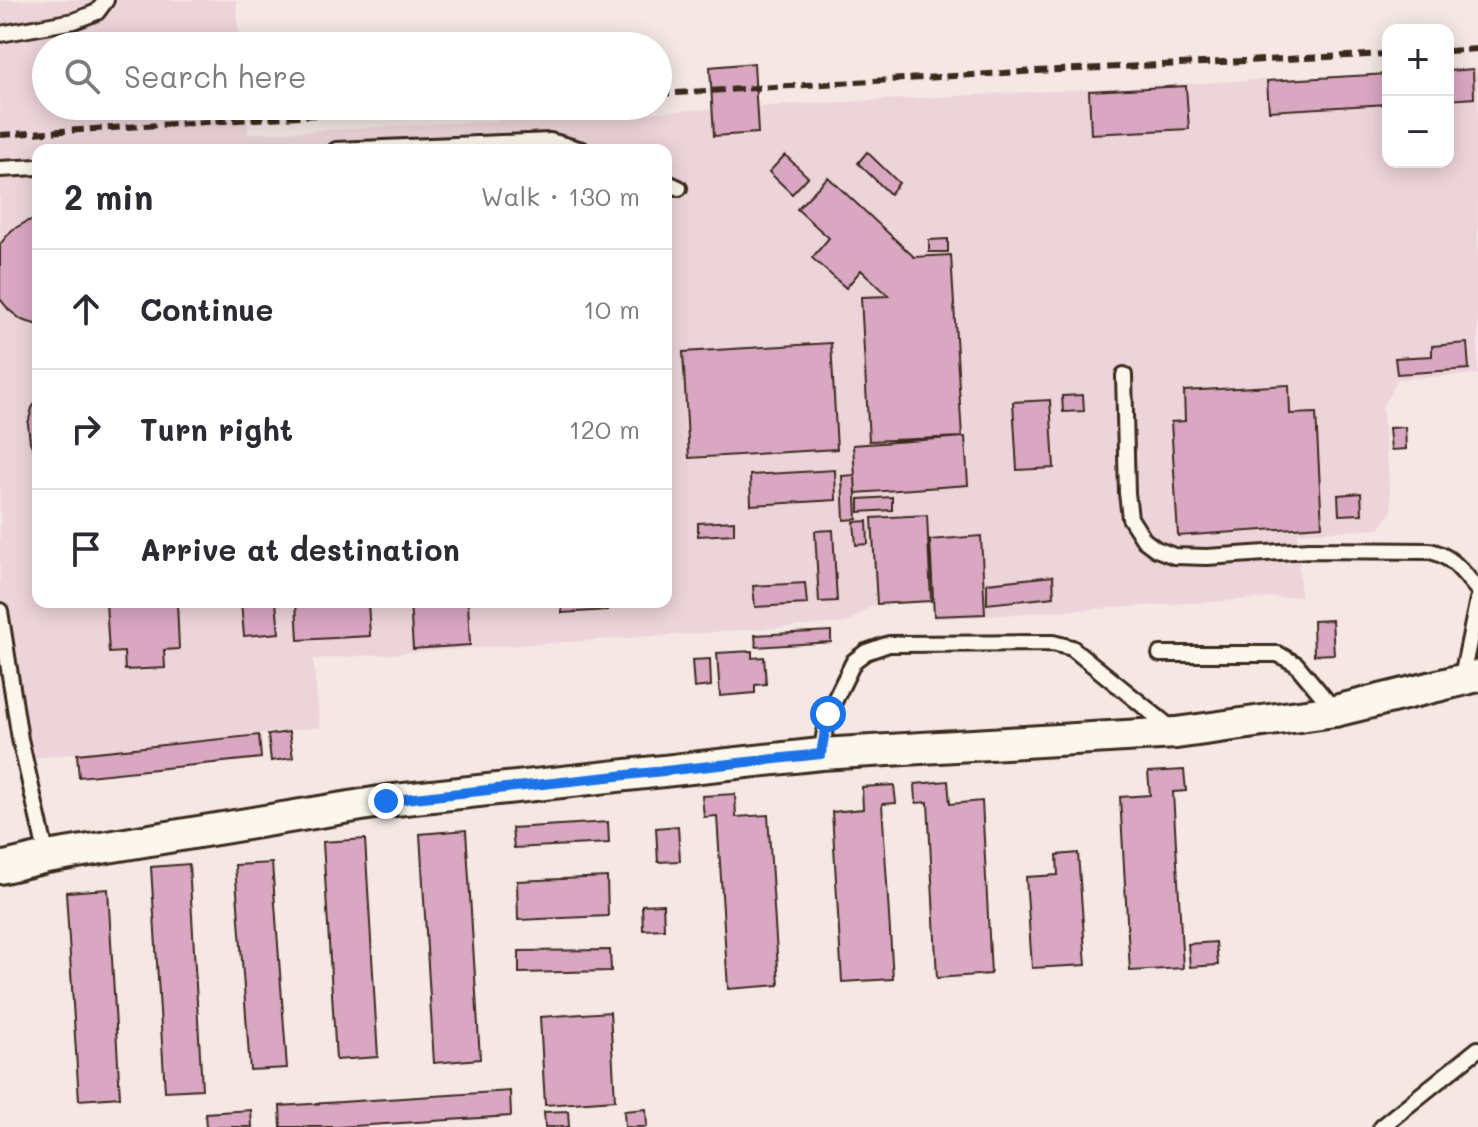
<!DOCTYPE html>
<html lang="en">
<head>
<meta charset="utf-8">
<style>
  body { margin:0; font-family:Mali,sans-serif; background:#f2f2f3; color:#2b2b33 }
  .controls { position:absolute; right:24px; top:24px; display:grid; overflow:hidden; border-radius:16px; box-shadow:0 4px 20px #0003 }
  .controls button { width:72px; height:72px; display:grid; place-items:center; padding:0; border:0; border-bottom:2px solid #e1e1e2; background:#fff; color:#2b2b33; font:40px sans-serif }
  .stop { position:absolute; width:24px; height:24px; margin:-18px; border:6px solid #1a73e8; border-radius:50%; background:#fff }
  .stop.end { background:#1a73e8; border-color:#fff; box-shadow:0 2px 8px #0008 }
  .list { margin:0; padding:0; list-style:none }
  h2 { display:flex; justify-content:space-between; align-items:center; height:104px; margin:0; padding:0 32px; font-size:34px }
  h2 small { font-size:26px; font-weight:400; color:#7c7c81 }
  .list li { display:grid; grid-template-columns:52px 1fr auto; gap:24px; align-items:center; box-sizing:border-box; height:120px; padding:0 32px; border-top:2px solid #e1e1e2 }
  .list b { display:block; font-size:30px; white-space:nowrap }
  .list em { font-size:26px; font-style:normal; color:#7c7c81 }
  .icon { flex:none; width:44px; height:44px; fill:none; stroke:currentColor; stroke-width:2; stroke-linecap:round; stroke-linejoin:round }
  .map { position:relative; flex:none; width:1478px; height:1127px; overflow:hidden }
  .search { position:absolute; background:#fff; box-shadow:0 4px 20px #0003; left:32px; top:32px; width:640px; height:88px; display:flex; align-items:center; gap:20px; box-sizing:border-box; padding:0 28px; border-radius:44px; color:#7c7c81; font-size:30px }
  .panel { position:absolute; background:#fff; box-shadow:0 4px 20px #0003; left:32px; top:144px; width:640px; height:464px; border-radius:16px }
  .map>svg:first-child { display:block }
  .built { fill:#ecd4da; fill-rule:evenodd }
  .building { fill:#daa7c3; stroke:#3b2a1e; stroke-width:2 }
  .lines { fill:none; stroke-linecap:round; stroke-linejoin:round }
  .service-casing { stroke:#3b2a1e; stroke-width:20 }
  .minor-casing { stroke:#3b2a1e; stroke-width:36 }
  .service { stroke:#fbf7ec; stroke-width:14 }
  .minor { stroke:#fbf7ec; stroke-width:30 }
  .rail { stroke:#3b2a1e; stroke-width:6; stroke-dasharray:12 6; stroke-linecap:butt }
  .route { stroke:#1a73e8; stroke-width:10 }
</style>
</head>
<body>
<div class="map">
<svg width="1478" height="1127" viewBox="0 0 1478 1127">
  <rect width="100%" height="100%" fill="#f4e7e4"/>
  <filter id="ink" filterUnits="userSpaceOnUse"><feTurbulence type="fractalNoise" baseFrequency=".0125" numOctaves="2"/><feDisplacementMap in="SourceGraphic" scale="16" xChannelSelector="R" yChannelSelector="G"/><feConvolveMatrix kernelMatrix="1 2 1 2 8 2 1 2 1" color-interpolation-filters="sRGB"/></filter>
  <g filter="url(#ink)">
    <path class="built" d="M0,0h236l4,46h-194v60h199l3,28 1140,-61v89h60v-93l30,-1v306l-80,5 -16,28 10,104 -13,18 -81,4 2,63 -366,23 -1,-18 -60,4 -26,18 -534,36 7,68 -307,33 -13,-90zM38,150h628v452h-628z"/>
    <path class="building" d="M754,63l4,70 -44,3 -4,-69z
      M1473,69l1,29 -26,2v-29z
      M1388,74v30l-119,7 -2,-30z
      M1186,86l3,43 -98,5 -2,-43z
      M867,152l32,31 -9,11 -32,-31z
      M785,155l23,22 -16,17 -23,-22z
      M828,177l86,80 37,-2 11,182 -93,4 -8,-144 28,-1 -28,-26 -15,18 -34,-30 17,-20 -32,-29z
      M38,219v106l-16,-5 -13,-10 -9,-11v-55l12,-14 16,-9z
      M948,239v13h-19v-12z
      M831,343l6,106 -148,9 -6,-106z
      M1467,343l2,26 -72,5 -2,-16 37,-2v-10z
      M1289,385l1,29 26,-1 6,113 -144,10 -7,-114 14,-1 -1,-30z
      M1083,395l1,16 -21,1 -1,-16z
      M38,399v60l-8,-17 -2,-18 4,-16z
      M1050,400l4,68 -37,2 -4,-68z
      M1405,427l1,22 -15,1 -2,-22z
      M965,437l3,48 -112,8 -3,-48z
      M835,470l1,30 -85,5 -1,-30z
      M855,475l2,44 -13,1 -2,-44z
      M1361,493l1,21 -23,1 -1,-20z
      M892,497v13l-33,2v-13z
      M927,515l4,86 -54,3 -5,-86z
      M734,521v13l-36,2v-13z
      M867,521l1,23 -12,1 -2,-23z
      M833,530l4,71 -18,1 -4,-71z
      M981,536l4,78 -51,2 -4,-76z
      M1053,576l1,21 -67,7v-21z
      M805,583l2,21 -52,3 -2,-21z
      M106,602h71l2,47 -15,1 1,18 -40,2 -1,-18 -15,1z
      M241,602h35l3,31 -35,3z
      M296,602h72l2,34 -72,4z
      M410,602h58l2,43 -57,4z
      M562,602h46v8l-46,3z
      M1332,620l2,34 -20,1 -1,-34z
      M831,631v11l-75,5 -1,-12z
      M752,651v7l12,-1 2,27 -11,1v8l-35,3 -3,-43z
      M710,659l1,27 -17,2 -2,-28z
      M289,732l4,26 -22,3 -3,-26z
      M259,735l2,23 -182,19 -2,-23z
      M1184,770l2,21 -13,1 10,176 -53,3 -10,-174 30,-2 -2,-23z
      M948,781l2,23 32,-3 9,173 -54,4 -9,-176 -12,1 -1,-19z
      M894,785l2,18 -14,1 11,175 -51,3 -10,-170 31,-3 -1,-22z
      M735,794l1,23 32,-2 11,170 -51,4 -11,-173 -13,1 -2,-21z
      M608,822l1,21 -95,5 -2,-20z
      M678,826l2,35 -22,1 -2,-34z
      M466,830l14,229 -46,4 -14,-229z
      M365,839l13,218 -42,3 -13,-218z
      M1078,853l8,112 -54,3 -6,-91 32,-2 -1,-20z
      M272,863l15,205 -37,2 -15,-205z
      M189,864l13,225 -37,2 -14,-224z
      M607,877l1,39 -90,4 -1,-39z
      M108,889l12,208 -41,3 -13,-208z
      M663,904l1,25 -21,1 -1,-25z
      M1216,942l2,23 -28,2 -2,-23z
      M610,950l1,21 -92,2v-22z
      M610,1012l5,88 -70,5 -5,-88z
      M510,1091l1,25 -173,11h-57l-1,-21z
      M646,1109l1,18h-22l-1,-16z
      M251,1110l1,17h-46l-1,-14z
      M568,1111l1,16h-24l-1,-15z"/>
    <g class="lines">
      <defs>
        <path id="service" d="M0,34l74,-13 23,-9 9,-12
          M336,150l214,-9 32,9
          M0,169l38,-2
          M666,182l13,6
          M1124,375l3,118 3,25 14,22 12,9 18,7 33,1 102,-7 121,1c23,5 33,22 48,39
          M0,611l20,128 27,118
          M1160,654h118l18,10 39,47
          M1461,681l17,-82
          M821,754l7,-40 26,-53 12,-9 23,-8 164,-1 19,5 100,81
          M1381,1127l97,-78"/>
        <path id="minor" d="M0,868l47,-11 339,-56 435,-47 355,-21 159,-22 143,-35"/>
      </defs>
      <use href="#service" class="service-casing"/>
      <use href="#minor" class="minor-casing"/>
      <use href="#service" class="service"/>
      <use href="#minor" class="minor"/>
      <path class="rail" d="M1448,51l30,-2
        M658,94l379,-23 351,-17
        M0,135l460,-29"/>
    </g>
  </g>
  <g class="lines" filter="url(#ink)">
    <path class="route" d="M386,801l435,-47 7,-40"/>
  </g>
</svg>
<div class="controls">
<button>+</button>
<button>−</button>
</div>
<div class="stop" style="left:828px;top:714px"></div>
<div class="stop end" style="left:386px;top:801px"></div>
<div class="search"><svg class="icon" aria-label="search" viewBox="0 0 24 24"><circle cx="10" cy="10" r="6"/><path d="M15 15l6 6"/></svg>Search here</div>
<section class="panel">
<h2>2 min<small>Walk · 130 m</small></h2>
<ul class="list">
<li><svg class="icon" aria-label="ahead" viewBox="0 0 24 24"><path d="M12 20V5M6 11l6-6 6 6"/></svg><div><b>Continue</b></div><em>10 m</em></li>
<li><svg class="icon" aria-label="right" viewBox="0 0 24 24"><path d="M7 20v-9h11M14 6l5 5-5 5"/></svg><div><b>Turn right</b></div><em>120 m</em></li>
<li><svg class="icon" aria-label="arrive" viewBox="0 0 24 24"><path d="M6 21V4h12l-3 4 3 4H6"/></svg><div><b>Arrive at destination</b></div></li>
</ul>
</section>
</div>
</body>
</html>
